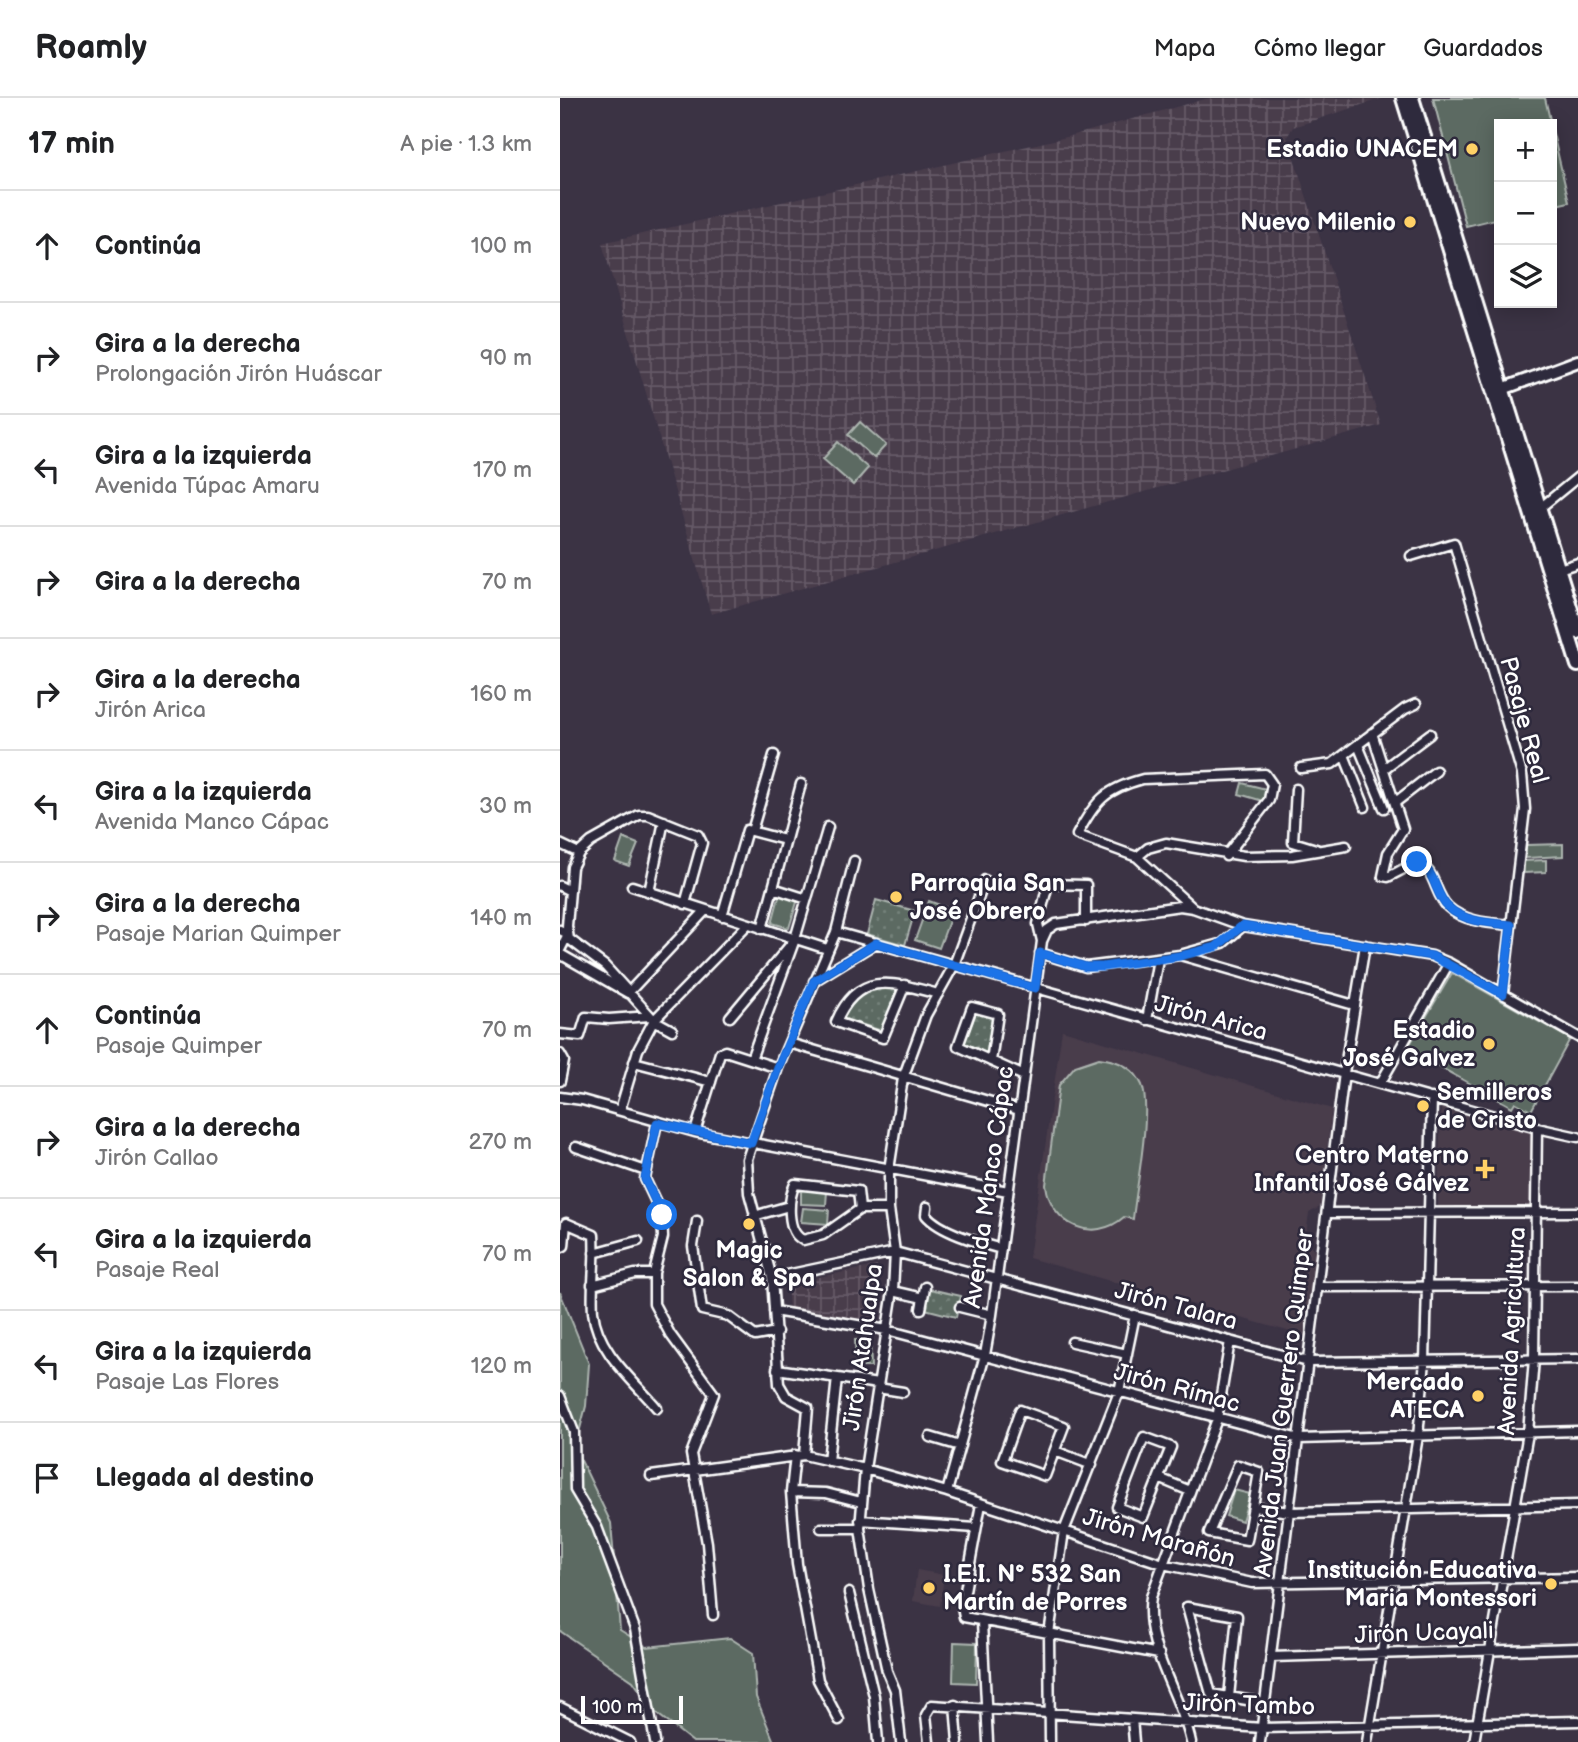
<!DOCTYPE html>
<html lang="es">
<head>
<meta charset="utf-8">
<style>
  body { margin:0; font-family:"Balsamiq Sans",sans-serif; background:#f6f6f6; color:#202124 }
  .controls { position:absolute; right:21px; top:21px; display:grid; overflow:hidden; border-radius:0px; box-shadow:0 4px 18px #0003 }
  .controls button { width:63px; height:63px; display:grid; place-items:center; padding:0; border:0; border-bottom:2px solid #e0e0e0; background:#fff; color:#202124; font:35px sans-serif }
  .scale { position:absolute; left:21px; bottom:18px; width:102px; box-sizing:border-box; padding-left:7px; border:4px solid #fff; border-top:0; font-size:19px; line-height:24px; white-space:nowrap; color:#fff; -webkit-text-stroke:5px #2f2a3d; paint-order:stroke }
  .stop { position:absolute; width:21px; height:21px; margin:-16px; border:5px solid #1a73e8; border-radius:50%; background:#fff }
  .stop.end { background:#1a73e8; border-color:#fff; box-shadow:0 2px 7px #0008 }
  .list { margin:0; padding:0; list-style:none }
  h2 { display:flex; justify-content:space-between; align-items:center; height:91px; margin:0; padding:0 28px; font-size:30px }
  h2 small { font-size:23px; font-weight:400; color:#757577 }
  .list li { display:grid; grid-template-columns:46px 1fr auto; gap:21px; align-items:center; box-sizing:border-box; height:112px; padding:0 28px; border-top:2px solid #e0e0e0 }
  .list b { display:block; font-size:26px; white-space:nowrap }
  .list p { margin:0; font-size:23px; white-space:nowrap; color:#757577 }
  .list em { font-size:23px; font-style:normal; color:#757577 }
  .icon { flex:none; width:38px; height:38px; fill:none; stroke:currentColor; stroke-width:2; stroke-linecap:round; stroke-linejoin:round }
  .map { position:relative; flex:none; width:1018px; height:1644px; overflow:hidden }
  header { display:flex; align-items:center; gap:42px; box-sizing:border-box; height:98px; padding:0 35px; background:#fff; border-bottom:2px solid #e0e0e0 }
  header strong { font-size:33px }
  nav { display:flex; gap:38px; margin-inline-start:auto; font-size:24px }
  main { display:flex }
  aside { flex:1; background:#fff }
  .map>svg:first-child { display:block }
  .built { fill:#4a3d4c }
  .industrial { fill:url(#industrial-grid) }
  .grass { fill:#5b6b62; stroke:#adb5b0; stroke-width:2 }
  .park { fill:url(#park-dots); stroke:#adb5b0; stroke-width:2 }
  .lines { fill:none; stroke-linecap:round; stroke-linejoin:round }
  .minor-casing { stroke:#fff; stroke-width:13 }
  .tertiary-casing { stroke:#fff; stroke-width:16 }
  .secondary-casing { stroke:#fff; stroke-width:18 }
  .minor { stroke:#2f2a3d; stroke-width:8 }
  .tertiary { stroke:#2f2a3d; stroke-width:10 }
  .secondary { stroke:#2f2a3d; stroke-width:12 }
  .route { stroke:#1a73e8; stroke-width:9 }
  .poi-dot { fill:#ffd166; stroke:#2f2a3d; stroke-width:2.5 }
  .labels { text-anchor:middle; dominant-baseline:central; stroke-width:5; stroke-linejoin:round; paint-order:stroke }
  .poi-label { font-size:24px; font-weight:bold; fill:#fff; stroke:#2f2a3d; text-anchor:end }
  .street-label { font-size:24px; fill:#fff; stroke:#2f2a3d }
</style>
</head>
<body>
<header>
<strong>Roamly</strong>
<nav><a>Mapa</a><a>Cómo llegar</a><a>Guardados</a></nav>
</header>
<main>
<aside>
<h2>17 min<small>A pie · 1.3 km</small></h2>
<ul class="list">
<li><svg class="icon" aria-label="ahead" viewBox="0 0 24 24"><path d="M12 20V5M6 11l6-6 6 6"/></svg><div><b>Continúa</b></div><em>100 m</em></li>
<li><svg class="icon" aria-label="right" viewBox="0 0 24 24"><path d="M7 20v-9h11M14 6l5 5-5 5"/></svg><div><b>Gira a la derecha</b><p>Prolongación Jirón Huáscar</p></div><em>90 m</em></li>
<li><svg class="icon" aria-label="left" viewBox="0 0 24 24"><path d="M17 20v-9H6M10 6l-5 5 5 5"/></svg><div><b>Gira a la izquierda</b><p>Avenida Túpac Amaru</p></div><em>170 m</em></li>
<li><svg class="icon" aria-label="right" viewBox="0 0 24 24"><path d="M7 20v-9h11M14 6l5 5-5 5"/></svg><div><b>Gira a la derecha</b></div><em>70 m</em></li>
<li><svg class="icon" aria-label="right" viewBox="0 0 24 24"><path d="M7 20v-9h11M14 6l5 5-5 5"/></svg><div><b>Gira a la derecha</b><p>Jirón Arica</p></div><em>160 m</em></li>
<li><svg class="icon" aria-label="left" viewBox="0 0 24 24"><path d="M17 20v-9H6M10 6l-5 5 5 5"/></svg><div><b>Gira a la izquierda</b><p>Avenida Manco Cápac</p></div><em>30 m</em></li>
<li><svg class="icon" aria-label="right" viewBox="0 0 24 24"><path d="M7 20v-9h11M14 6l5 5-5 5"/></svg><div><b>Gira a la derecha</b><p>Pasaje Marian Quimper</p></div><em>140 m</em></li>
<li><svg class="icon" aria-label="ahead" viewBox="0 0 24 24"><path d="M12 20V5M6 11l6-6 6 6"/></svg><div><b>Continúa</b><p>Pasaje Quimper</p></div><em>70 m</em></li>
<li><svg class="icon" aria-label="right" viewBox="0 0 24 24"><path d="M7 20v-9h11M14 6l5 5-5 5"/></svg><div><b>Gira a la derecha</b><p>Jirón Callao</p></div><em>270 m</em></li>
<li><svg class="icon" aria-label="left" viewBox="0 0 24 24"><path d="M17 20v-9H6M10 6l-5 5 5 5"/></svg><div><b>Gira a la izquierda</b><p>Pasaje Real</p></div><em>70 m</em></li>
<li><svg class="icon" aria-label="left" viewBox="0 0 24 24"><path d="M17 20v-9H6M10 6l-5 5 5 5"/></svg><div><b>Gira a la izquierda</b><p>Pasaje Las Flores</p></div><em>120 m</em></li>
<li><svg class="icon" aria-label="arrive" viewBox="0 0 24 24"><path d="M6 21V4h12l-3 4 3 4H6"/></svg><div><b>Llegada al destino</b></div></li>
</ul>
</aside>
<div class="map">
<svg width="1018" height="1644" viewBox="0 0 1018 1644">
  <defs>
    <pattern id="industrial-grid" width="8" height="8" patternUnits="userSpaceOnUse" patternTransform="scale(1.75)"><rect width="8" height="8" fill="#4a3d4c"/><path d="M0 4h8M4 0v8" fill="none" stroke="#655a67"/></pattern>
    <pattern id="park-dots" width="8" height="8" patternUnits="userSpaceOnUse" patternTransform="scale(1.75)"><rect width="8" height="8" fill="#5b6b62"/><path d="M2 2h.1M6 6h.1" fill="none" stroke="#74817a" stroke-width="1.8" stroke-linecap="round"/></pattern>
  </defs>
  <rect width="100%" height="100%" fill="#3b3344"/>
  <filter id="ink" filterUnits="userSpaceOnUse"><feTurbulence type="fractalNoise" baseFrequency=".0143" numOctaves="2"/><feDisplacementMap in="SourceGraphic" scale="14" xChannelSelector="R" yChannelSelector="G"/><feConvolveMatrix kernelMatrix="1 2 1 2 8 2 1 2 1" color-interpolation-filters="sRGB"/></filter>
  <g filter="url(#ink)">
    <path class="built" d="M502,932l270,79 -12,98 -11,6 -4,28 11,10 -11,85 -276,-78z
      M881,1008l93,25 -4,75 -92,1z
      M357,1472l27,5 -4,31 -27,-5z"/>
    <path class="industrial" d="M649,0h174l-90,29 -6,10 94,288 -670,189 -109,-371 465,-106z
      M317,1168l-6,56 -82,-11 -2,-28z"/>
    <path class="grass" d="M873,0h112l6,26h-52v94l-33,8z
      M992,31l17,73 -17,4z
      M300,324l26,23 -12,13 -26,-23z
      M278,344l30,26 -15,17 -30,-26z
      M682,685l24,6 -3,12 -24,-7z
      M63,740l15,6 -9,22 -14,-5z
      M1003,746v12l-37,2v-13z
      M986,762v12l-22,1 -1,-12z
      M220,795l18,6 -9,29 -17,-5z
      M369,803l24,9 -14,38 -24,-8z
      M892,875l118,66 -39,72 -16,-9 -3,5 -105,-58z
      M539,960c18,2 35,9 43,27 10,25 -6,104 -9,134l-9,-2c-31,27 -73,8 -78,-32l13,-100 16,-19z
      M241,1092l26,1 -1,14 -25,-1z
      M243,1110l26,2 -1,14 -27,-2z
      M0,1194l29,72 -3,42 -11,42 36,75 9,107 27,17 83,-9 23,15 3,44 18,45h-81l-38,-30 -22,-31 -73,-50z
      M295,1242h15l1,27h-15z
      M674,1392l16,4 -8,27 -16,-5z
      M394,1544l23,1 -1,40 -23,-1z"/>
    <path class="park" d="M316,802l39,11 -10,34 -38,-11z
      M313,889l29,1 -20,43 -40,-13 5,-12z
      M416,915l16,5 -3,36 -26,-8z
      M370,1191l31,7 -5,21 -31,-8z"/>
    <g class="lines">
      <defs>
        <path id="minor" d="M980,410l38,-31
          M851,458l43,-13 68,231 3,35 -22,185
          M999,471l19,-6
          M812,635l31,96 -15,24 -5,23 5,1 29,-15c19,8 17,32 31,45 16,15 42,16 63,18
          M798,647l26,63
          M784,657l21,52
          M741,670l31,-4 73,-55 11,-5
          M825,670l45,-34
          M736,691l-3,53 23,7
          M837,703l39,-30
          M192,733l22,-76
          M0,746l19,9
          M577,759l11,-9 18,-5 78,13 48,-1 54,-9
          M0,788l10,5
          M72,788l195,63
          M213,790l34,11
          M89,794l15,-71
          M633,810l-56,-51 -60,-22c18,-34 28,-46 66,-56l122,-5 7,10 -3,16 -43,56
          M162,818l25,-86 38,10
          M202,831l39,-145
          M0,832l8,4 -8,16
          M276,834l701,196 41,9
          M482,843l5,-11 9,-6 124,-18 13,2 50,18 189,30 17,7 129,74
          M480,855l46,14 94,-12 174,50
          M0,856l68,39 77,-82
          M620,857l43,-12 20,-17
          M254,883l62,-38
          M345,887l-22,53 -47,-16c22,-52 57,-40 102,-28
          M170,919l61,-73
          M587,922l11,-61
          M112,932l-18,-10 -49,-54 -36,-27 -2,-13 5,-59 7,-14 12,-11 48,-27h9l50,20 4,8 -17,61
          M0,936l20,2 6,-19 23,2 41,-3
          M229,945l230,67
          M0,956l4,7 -4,20
          M191,961l44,-120 33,-112
          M431,963l7,-47 -26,-7 -14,39 66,30
          M74,964l77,20
          M820,986l69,-121
          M0,999l22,3 113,32 313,59
          M60,1012l18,-60 16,-30 94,-96
          M97,1025l-12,56 17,36 1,22 -9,36v31l16,30 44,60 -23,60 16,89 6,72
          M135,1034l25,-79 5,-2 53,17
          M16,1049l70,24
          M367,1109l-1,8c14,17 54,28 75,34
          M300,1111l-2,-18 -63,-7c-7,15 -9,48 8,56l20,-5 37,-26h29
          M767,1115l251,-1
          M194,1118l35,-10
          M137,1123l-4,25 9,64 26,6 27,20 22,-4
          M0,1150l4,-2 2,-23 28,12c2,26 -3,51 -1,77 4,39 40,68 64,96
          M34,1155l44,-12
          M212,1180l123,-26 413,110 270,-3
          M32,1187l43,-11h19
          M758,1189l260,-1
          M333,1193l30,7
          M400,1209l32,8
          M361,1211l4,-22
          M214,1213l113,19 412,109 279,-8
          M512,1244l55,12
          M217,1271l101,15
          M318,1290l25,4
          M0,1298l14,36 1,58 22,37 38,102 20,113
          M460,1312l44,16 -19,50 -43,-15z
          M370,1339l30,9
          M584,1339l27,10 -28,70 -26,-10z
          M495,1353l37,14
          M235,1357l-4,37 6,72 21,116 21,40
          M244,1357l4,-47 -22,-12 -7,-12 -7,-106 -23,-85 -2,-34 31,-91 58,-136 18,-71
          M268,1363l9,-83
          M678,1367l21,7 -12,68 -38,-7z
          M91,1378l153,-21 61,14 82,23 216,72 89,19 326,-6
          M599,1380l31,13
          M231,1394l35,1 35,9
          M387,1394l38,-137 7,-40 50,-374 -4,-17 10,-40 38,1v36
          M421,1406l-19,103 2,10 195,37
          M693,1409l37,5 288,-7
          M300,1422l116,8
          M261,1430h39
          M289,1495l25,103 4,46
          M422,1524l6,120
          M711,1559l307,-9
          M669,1599l8,-81 -50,-9 24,87 54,9
          M395,1607l3,37
          M0,1609l70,35
          M572,1621l2,23
          M341,1644l-6,-52 -8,-19 -18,-82 -9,-61 5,-59 28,-178 2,-39 -6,-43v-39l14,-92 23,-63 28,-50 31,-85
          M369,1644l-3,-27 6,-10 330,23 316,-7
          M490,1644l-1,-108 15,-103 55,-139 16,-77
          M631,1644c-10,-48 -48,-95 -40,-145l66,-178 13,-78
          M700,1644l84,-669 21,-128
          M807,1644l51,-306 7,-75 7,-263
          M914,1644l54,-309 6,-74 3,-231"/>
        <path id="tertiary" d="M937,293l81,-30"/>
        <path id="secondary" d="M843,0l175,567
          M852,0l166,534"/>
      </defs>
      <use href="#minor" class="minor-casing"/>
      <use href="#tertiary" class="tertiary-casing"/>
      <use href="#secondary" class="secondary-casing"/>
      <use href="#minor" class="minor"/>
      <use href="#tertiary" class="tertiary"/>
      <use href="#secondary" class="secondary"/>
    </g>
  </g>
  <g class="lines" filter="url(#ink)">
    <path class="route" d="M102,1117l-17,-36 12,-56 94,20 27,-75 36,-87 62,-38 159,45 5,-35 46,14h16l78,-11 36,-9 26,-21 190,30 71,38 8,-69c-21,-2 -47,-3 -63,-18 -14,-13 -12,-37 -31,-45"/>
  </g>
  <g class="poi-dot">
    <circle cx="912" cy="51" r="7"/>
    <circle cx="850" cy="124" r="7"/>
    <circle cx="336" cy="799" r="7"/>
    <circle cx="929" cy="946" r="7"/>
    <circle cx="863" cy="1008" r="7"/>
    <path d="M921.5 1060.5h7v7h7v7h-7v7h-7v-7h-7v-7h7z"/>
    <circle cx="189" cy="1126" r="7"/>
    <circle cx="918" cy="1298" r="7"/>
    <circle cx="991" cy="1486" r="7"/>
    <circle cx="369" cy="1490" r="7"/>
  </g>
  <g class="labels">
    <g class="poi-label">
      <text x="898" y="51">Estadio UNACEM</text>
      <text x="836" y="124">Nuevo Milenio</text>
      <text x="350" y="785" text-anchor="start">Parroquia San<tspan x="350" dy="28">José Obrero</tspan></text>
      <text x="915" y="932">Estadio<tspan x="915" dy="28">José Galvez</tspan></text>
      <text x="877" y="994" text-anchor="start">Semilleros<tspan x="877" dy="28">de Cristo</tspan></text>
      <text x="909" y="1057">Centro Materno<tspan x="909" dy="28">Infantil José Gálvez</tspan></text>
      <text x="189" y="1152" text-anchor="middle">Magic<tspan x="189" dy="28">Salon &amp; Spa</tspan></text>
      <text x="904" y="1284">Mercado<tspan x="904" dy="28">ATECA</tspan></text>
      <text x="977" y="1472">Institución Educativa<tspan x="977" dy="28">Maria Montessori</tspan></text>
      <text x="383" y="1476" text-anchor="start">I.E.I. N° 532 San<tspan x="383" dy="28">Martín de Porres</tspan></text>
    </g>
    <g class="street-label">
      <text transform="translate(964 622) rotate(75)">Pasaje Real</text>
      <text transform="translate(651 920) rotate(15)">Jirón Arica</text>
      <text transform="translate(429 1089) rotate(-82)">Avenida Manco Cápac</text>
      <text transform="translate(616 1208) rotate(15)">Jirón Talara</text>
      <text transform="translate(952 1233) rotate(-87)">Avenida Agricultura</text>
      <text transform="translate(303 1249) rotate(-82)">Jirón Atahualpa</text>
      <text transform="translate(617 1290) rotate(15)">Jirón Rímac</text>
      <text transform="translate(724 1305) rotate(-83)">Avenida Juan Guerrero Quimper</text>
      <text transform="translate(599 1440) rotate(16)">Jirón Marañón</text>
      <text transform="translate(864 1535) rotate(-2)">Jirón Ucayali</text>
      <text transform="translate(689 1607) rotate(2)">Jirón Tambo</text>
    </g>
  </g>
</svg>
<div class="controls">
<button>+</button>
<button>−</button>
<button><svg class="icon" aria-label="layers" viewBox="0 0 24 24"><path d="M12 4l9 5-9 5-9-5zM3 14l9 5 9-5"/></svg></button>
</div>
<div class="scale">100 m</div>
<div class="stop" style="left:102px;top:1117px"></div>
<div class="stop end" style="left:857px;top:764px"></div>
</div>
</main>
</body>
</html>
